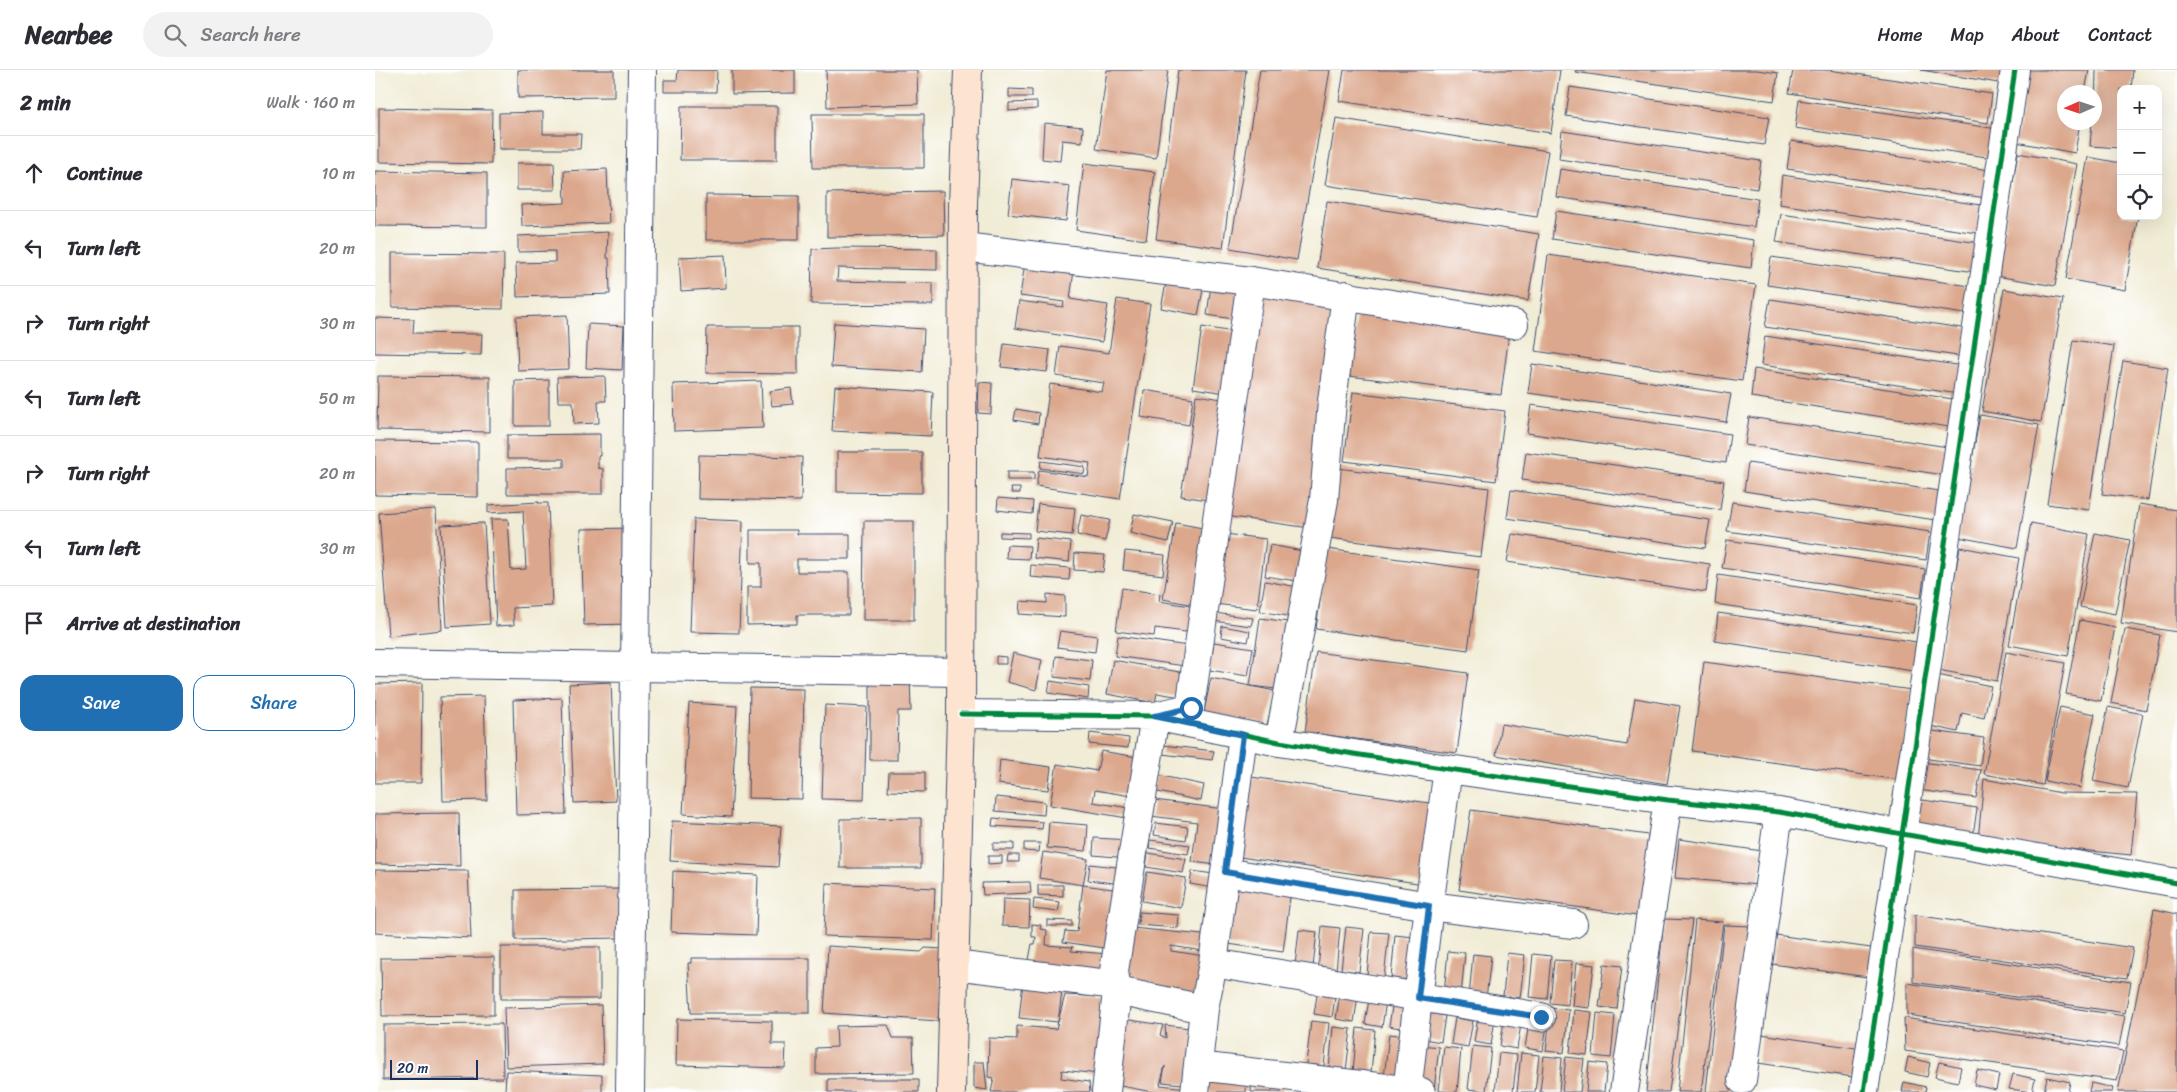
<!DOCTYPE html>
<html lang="en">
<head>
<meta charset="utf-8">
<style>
  body { margin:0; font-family:Sriracha,sans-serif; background:#f2f2f3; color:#2b2b33 }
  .controls { position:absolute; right:15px; top:15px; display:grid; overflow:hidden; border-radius:10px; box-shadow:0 5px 20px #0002 }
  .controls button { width:45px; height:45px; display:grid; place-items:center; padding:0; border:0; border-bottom:1px solid #e1e1e2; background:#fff; color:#2b2b33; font:25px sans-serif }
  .compass { position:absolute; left:1682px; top:15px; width:45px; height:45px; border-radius:50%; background:#fff; box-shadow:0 5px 20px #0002; rotate:267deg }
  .scale { position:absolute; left:15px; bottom:12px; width:88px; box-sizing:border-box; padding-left:5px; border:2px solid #1b2f5e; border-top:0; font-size:14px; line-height:18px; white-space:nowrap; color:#1b2f5e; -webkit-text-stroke:4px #fff; paint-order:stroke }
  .stop { position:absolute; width:15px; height:15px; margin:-11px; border:4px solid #1f6fb2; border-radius:50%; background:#fff }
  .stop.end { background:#1f6fb2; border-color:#fff; box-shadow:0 1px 5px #0008 }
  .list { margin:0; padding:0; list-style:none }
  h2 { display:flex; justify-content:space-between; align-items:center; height:65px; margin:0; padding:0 20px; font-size:21px }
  h2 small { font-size:16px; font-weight:400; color:#7c7c81 }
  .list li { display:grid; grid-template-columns:32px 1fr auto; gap:15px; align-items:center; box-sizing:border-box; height:75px; padding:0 20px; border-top:1px solid #e1e1e2 }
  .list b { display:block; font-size:19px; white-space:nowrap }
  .list em { font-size:16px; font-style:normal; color:#7c7c81 }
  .actions { display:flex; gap:10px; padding:15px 20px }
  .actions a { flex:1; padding:11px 0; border:1px solid #1f6fb2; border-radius:15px; text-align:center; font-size:18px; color:#1f6fb2 }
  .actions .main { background:#1f6fb2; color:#fff }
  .icon { flex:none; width:28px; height:28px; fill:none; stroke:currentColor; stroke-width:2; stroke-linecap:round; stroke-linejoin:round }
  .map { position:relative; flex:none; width:1802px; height:1022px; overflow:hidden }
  header { display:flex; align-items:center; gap:30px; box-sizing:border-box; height:70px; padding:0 25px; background:#fff; border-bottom:1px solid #e1e1e2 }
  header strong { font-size:24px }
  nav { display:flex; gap:28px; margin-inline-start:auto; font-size:18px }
  .search { width:350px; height:45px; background:#f2f2f3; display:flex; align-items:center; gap:12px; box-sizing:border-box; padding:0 18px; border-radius:28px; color:#7c7c81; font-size:19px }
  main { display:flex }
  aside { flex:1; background:#fff }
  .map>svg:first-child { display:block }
  .building { fill:#dca88d }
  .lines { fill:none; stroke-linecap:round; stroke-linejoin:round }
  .street-casing { stroke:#3b4b70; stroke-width:30 }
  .secondary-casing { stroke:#3b4b70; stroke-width:30 }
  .street { stroke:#fff; stroke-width:28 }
  .secondary { stroke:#fde4d0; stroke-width:28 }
  .cycleway-casing { stroke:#fff; stroke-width:8 }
  .cycleway { stroke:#00873e; stroke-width:5 }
  .route { stroke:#1f6fb2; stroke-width:6 }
</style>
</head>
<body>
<header>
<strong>Nearbee</strong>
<div class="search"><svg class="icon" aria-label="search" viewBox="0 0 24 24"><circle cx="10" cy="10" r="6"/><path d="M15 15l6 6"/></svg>Search here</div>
<nav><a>Home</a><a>Map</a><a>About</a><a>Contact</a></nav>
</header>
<main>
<aside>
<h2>2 min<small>Walk · 160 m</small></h2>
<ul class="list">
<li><svg class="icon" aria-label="ahead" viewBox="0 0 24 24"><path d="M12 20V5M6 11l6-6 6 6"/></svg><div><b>Continue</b></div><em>10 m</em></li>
<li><svg class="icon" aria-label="left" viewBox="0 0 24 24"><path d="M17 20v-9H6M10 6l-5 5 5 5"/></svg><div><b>Turn left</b></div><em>20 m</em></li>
<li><svg class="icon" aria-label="right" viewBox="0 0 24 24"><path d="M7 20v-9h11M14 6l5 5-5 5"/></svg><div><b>Turn right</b></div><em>30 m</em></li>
<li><svg class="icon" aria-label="left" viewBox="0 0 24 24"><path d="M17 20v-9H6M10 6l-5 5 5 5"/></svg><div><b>Turn left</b></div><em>50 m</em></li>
<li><svg class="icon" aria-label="right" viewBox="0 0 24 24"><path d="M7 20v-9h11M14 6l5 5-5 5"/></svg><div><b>Turn right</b></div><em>20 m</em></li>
<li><svg class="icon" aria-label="left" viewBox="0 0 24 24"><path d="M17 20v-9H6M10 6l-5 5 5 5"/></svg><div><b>Turn left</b></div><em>30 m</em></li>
<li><svg class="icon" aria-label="arrive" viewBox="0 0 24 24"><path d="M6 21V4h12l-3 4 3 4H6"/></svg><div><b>Arrive at destination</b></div></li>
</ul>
<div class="actions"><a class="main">Save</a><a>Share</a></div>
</aside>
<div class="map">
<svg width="1802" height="1022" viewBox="0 0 1802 1022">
  <rect width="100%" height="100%" fill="#fff"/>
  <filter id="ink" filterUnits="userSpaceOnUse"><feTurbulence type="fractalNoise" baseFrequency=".02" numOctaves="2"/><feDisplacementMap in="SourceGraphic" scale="10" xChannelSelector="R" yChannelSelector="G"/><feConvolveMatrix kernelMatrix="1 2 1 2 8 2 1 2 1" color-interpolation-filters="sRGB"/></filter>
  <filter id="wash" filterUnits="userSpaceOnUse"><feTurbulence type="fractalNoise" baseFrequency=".0096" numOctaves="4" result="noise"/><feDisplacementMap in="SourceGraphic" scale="20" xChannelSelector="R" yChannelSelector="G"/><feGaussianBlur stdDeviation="1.12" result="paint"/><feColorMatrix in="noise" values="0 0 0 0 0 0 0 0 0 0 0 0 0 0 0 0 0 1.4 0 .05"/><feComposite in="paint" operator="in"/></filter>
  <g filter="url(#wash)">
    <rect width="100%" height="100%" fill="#f1ecd5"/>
    <g id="blocks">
      <path class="building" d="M143,0h96v27l-96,1z
        M303,0h39l-1,22h-52v-12h13z
        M357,0h63v23l-63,1z
        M451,0h91l1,34 -91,3z
        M732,0h61l-12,88 -60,-9z
        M803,0h68l-23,178 -67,-9z
        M885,0h70l-33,190 -67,-12z
        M969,0h216l-9,63 -212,-32z
        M1201,0h181l21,3 -4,28 -199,-29z
        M1418,0h36l163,24 -4,29 -199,-30z
        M1546,0h85l-2,14z
        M1654,0h60l-4,22h-20v30h15l-5,31 -59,-11z
        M1721,0h37l-2,19h-10v59l-31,-2 2,-24h3z
        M1195,17l199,30 -5,28 -198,-29z
        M634,19l23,1v7h-23z
        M1424,30l199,29 -5,29 -198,-30z
        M662,32v7l-28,2v-8z
        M306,36h96v54h-97z
        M4,38l113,2 -1,54 -112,-2z
        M168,42v22h38l-1,15h-81v-36z
        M437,44h112v54h-111z
        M961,48l212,33 -11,66 -212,-32z
        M669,53l39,4 -1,15 -20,-2 -2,21 -18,-2z
        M1187,61l199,30 -4,28 -198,-30z
        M1416,71l199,29 -4,28 -199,-29z
        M1643,83l59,11 -22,122 -59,-10z
        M1713,87l33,6v53h17l-13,74 -59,-11z
        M142,93h37l1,27h-38z
        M709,93l71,9 -9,68 -70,-10z
        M232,99l2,54 -87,3 -1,-21 44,-2 -1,-32z
        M1185,99l198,30 -4,28 -198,-30z
        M0,101l112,2v54l-112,-1z
        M1407,105l199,30 -4,28 -198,-29z
        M637,109l58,7 -4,35 -58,-7z
        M568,121l1,44 -117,2v-44z
        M331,125l93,1v44h-93z
        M952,131l212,33 -11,67 -211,-33z
        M1181,141l198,29 -3,28 -199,-29z
        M1406,144l198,29 -4,29 -199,-30z
        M233,162l-1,26h2l1,36 -93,3 -1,-34 39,-1v-11l-37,1v-16z
        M462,178l100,1v21l-99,-2 -1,13 96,2v22l-122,-1 1,-55z
        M17,183l112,1 -1,55 -111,-2z
        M350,185l1,33 -45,3 -2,-34z
        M1173,185l208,30 -14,96 -207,-30z
        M651,186l49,8 -5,35 38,6 -6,37 -87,-14 4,-27 44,6 1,-5 -44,-6z
        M1396,187l199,29 -5,28 -198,-29z
        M792,208l37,7 -6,30 -37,-7z
        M836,215l34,4 -5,31 -33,-5z
        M882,217l85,12 -32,229 -85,-12z
        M1629,219l59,10 -22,123 -59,-11z
        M742,229l33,5 -30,195 -84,-13 3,-16 49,7 2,-14 -50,-7 10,-72 52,8 2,-9 -48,-7 4,-30 49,7z
        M1395,229l198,30 -4,28 -199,-30z
        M983,236l152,20 -9,69 -152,-19z
        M192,245l2,54 -51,2 -2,-54z
        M0,248l39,1 -1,14 69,1 -1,21 -106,-2z
        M459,253l90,6 -2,43 -91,-5z
        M213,254l36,2 -2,44 -36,-2z
        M332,257h91v47l-92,-1z
        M827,257l39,6 -9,61 -39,-6z
        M1390,266l198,30 -4,28 -198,-29z
        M1698,270l41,6 -25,164 -42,-6z
        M629,274l46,6 -3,22 -46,-5z
        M1748,291l45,7 -20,132 -46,-6z
        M1157,294l199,30 -5,28 -198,-29z
        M1379,299l199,30 -4,28 -198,-30z
        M3,306l112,1v55l-113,-2z
        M230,306l1,25h-8l1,22 -25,1 -1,-22h-15l-1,-25z
        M174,310v46h-34v-45z
        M386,311l2,47 -89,3 -1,-47z
        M604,312l13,1 -1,31 -13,-1z
        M460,316l98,6 -2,44 -99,-5z
        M416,318l2,16 -21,2 -2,-15z
        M769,320l49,8 -4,27 -48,-8z
        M978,322l152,19 -9,70 -152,-20z
        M821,325l33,5 -15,101 -33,-5z
        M1156,335l199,29 -4,29 -199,-30z
        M641,339l23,4 -1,11 -24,-4z
        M1605,345l59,10 -22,123 -59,-11z
        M1374,347l199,30 -4,28 -199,-30z
        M225,364v22h-2v12l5,1v25h-96v-26l57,-1v-8h-57v-24z
        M0,371l103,1v55l-103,-2z
        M462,382h85v41l-85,-1z
        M1151,382l198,29 -4,29 -198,-30z
        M324,385l103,2 -1,44 -103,-2z
        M666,391l44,6 -1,7 -44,-6z
        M1373,393l198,29 -4,29 -198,-30z
        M963,398l151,20 -8,69 -152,-19z
        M632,402h27v8h-27z
        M636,418h9v5h-8z
        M1136,420l199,30 -5,28 -198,-30z
        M623,428l35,3 -1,13 -35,-4z
        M164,432l-1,1h10l4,103 -39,2 1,17 -18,1 -5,-107h17l3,51 15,-1 -3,-58 -35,2v-8z
        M1357,432l198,30 -4,28 -199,-29z
        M663,434l37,4 -3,27 -37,-4z
        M1764,434l38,6v122l-56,-9z
        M61,439l6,121 -54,6 -9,-123z
        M759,444l39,8 -5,20 -38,-9z
        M706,445l29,5 -5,21 -28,-6z
        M319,449l49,2 -4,112 -49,-1z
        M489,451h50v99h-51z
        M109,453l6,101 -43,3 -6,-102z
        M801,453l37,7 -14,76 -36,-7z
        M1656,453l58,11 -21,122 -59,-11z
        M256,458l2,96 -49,1 -3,-96z
        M375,460h47v4h53v25h-53v13h52v43h-52v9l-50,1v-38h14v-24h-11z
        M625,462l29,1v5l-29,-1z
        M1720,463l35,7 -15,74 -35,-7z
        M850,464l41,5 -9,70 -42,-5z
        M1137,464l198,30 -4,28 -199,-30z
        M661,468l35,4 -2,20 -35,-4z
        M1352,470l198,29 -4,29 -199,-30z
        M632,475l23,1 -1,13 -23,-1z
        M895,475l38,7 -5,30 -38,-6z
        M1585,477l59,11 -22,123 -59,-11z
        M952,479l152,21 -11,80 -152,-21z
        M750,481l40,4 -2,20 -40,-5z
        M700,483l30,2 -2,17 -29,-2z
        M656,495l39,3 -1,12 -39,-3z
        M1343,505l199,30 -4,28 -198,-29z
        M890,511l38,7 -5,30 -38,-7z
        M747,518l38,6 -1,7 37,6 -3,26 -38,-5 -1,8 -38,-5z
        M672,524l18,2v21l-46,-3 1,-13 27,2z
        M839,543l39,5 -2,8 -38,-5z
        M1343,543l199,29 -4,29 -198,-30z
        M885,548l35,5 -10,67 -35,-4z
        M1705,550l35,7 -14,74 -35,-7z
        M847,556l28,5 -2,11 -27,-5z
        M1750,559l35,6 -14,75 -35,-7z
        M685,561l37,5 -2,16 -38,-5z
        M743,566l77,11 -3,20 -77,-11z
        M839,572l39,6 -5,28 -39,-6z
        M941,582l152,21 -11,80 -152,-21z
        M1631,582l59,11 -22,122 -59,-11z
        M638,583l29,7 -6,30 -29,-8z
        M621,586l10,1v7h-10z
        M681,586l36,4 -2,21 -36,-4z
        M738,590l72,13 -4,24 -24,-4 -2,10 -48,-9z
        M1329,592l208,28 -12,90 -208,-29z
        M1562,605l54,11 -7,32 -22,-5 -4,19 -32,-7z
        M535,608l1,33h-13l-1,49h-27v-81z
        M836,608l64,13 -8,34 -63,-13z
        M675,611l39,6 -1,12 -40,-6z
        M236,612l5,119 -42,2 -5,-119z
        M47,613l-1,100h-46v-99z
        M375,618l54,1 -2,110 -54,-1z
        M109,626l3,104 -44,1 -3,-104z
        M187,628l4,116 -50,1 -3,-115z
        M1260,628l45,8 -13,78 -171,-29 5,-31 126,21z
        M314,633l48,3 -6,111 -48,-3z
        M450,635l42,2 -3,93 -42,-1z
        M1685,637l35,7 -15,74 -35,-7z
        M1733,637l35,7 -15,74 -35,-7z
        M1550,660l59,8 -4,28 -58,-8z
        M715,663l39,5 -1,10 -39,-4z
        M788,675l51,6 -2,9 -50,-6z
        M726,681l42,7 -6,39 -42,-7 -2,12 42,7 -2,10 -83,-14 7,-41 40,7z
        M625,690l51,7 -3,23 -50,-6z
        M1547,692l59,8 -5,28 -58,-8z
        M514,702h36v20l-37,-1z
        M782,705l47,10 -3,16 -48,-10z
        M876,707l185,27 -12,80 -184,-27z
        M1609,709l77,14 76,1 -6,61 -153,-15z
        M621,727l49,5 -1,13 -49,-4z
        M1541,729l61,9 -4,28 -61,-9z
        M779,730l70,9 -7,56 -25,-3 5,-40 -46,-6z
        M1096,740l184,26 -11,81 -185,-27z
        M84,743l1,53 -85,-2v-50z
        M546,748v50h-81v-49z
        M618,748l50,4 -1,7 -50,-3z
        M297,751l109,5 -3,41 -108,-6z
        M674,752l39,3 -2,26 -39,-3z
        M781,753l32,4 -2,13 -32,-5z
        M719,768l36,2 -2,18 -35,-3z
        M1304,769l83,12 -3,34 -84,-7z
        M775,770l40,5 -2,9 -39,-6z
        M618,773h21v7h-21z
        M649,773h16l-1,9 -15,-1z
        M668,782l45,7 -5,26 -44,-7z
        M773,783l38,6 -3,14 -37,-6z
        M633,785h11v7h-12z
        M613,786h14v7l-14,1z
        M715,794l35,4 -2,16 -35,-4z
        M0,800l93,1 3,67 -96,-5z
        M298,801l85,4 -2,60 -85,-3z
        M817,801l29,4 -2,14 -29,-5z
        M772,802l39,6 -5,30 -39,-7z
        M655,812l1,11 -48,2 -1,-12z
        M451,813l109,5 -2,52 -109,-4z
        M862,813l54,7 -8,62 -55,-8z
        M663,815h25v11l-25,-1z
        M708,815l37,5 -8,59 -49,-7 2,-11 12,1z
        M244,819v49l-104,2v-50z
        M628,829l27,1 -1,27 -27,-1z
        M659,829l26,3 -2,10 -25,-3z
        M1779,839l23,5v178h-59z
        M764,842l40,3 -1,13 -40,-3z
        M1540,845l218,33 -6,30 -212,-31z
        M1289,849l28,1 -23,172h-23z
        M672,850l25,1v5h-25z
        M1320,850l28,2 -22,170h-24z
        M657,854l9,1 -1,4 7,1 -1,15 27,2 -2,4 38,3 -3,17 -78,-6 4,-21h3l1,-7h-4z
        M1349,855l28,1 -22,166h-24z
        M947,856l18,2 -4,43 -18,-1z
        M971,857l18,2 -5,43 -18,-2z
        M757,858l81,8 -3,16 -39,-6v5l41,6 -7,42 -83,-22z
        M924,860l18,2 -5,44 -18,-2z
        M996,862l18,1 -5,44 -17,-2z
        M1020,865l18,2 -5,43 -17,-2z
        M1401,865l95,13 1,14 -4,15 -96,-13z
        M453,876l93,6 4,-4 18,1 -5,72 -114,-8z
        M126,877h99v52h-99z
        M1538,879l218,33 -6,31 -212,-31z
        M1073,881l17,2 -4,43 -17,-2z
        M1132,883l18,2 -5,43 -17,-2z
        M1098,884l18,2 -5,43 -17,-2z
        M1158,884l18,2 -4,43 -18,-2z
        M119,887v58l-112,1 -1,-58z
        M316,888h119v55h-119l-3,-50h3z
        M1179,890l18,1 -4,44 -18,-2z
        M1201,893l18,2 -5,43 -17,-2z
        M1229,894l18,2 -5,43 -18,-2z
        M648,913l40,1 -5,38 -39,-4z
        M1532,913l218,33 -6,30 -212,-31z
        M943,919l18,2 -4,26 -18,-3z
        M965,923l18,3 -4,26 -18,-3z
        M690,925l45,2 -11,77 -37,-4 -1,8 28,4 1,10h-99l3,-14 -6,-1 1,-39 28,1v-13l39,3z
        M994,929l17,2 -4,26 -17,-3z
        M1018,931l17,3 -4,25 -17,-3z
        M226,935l2,59 -97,3 -2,-59z
        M1176,938l18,2 -5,43 -18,-2z
        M1199,940l18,2 -5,43 -17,-2z
        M1053,943l17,3 -4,26 -17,-3z
        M1222,943l18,2 -4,43 -18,-2z
        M1103,947l17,2 -4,26 -17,-3z
        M1080,948l18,3 -5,26 -17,-3z
        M1529,948l219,33 -6,30 -212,-30z
        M302,949l95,2v23h14l-1,24 -109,-3z
        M748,949l40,6 -3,10 6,3 -1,-13 32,4 -4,56 -31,-3 3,-16 -5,19 28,3 -1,4h-34l-38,-7z
        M936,951l18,2 -5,43 -18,-2z
        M1129,951l17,3 -4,25 -17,-3z
        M1154,953l18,2 -4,26 -18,-3z
        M127,954l1,54 -120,2v-55z
        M513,955l5,13h20l1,35 -98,1v-26l21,-1 -1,-21z
        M958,957l18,2 -5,42 -17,-1z
        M982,958l18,2 -4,43 -18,-1z
        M1014,964l18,2 -5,44 -18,-2z
        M1386,964l95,14 2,14 -5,15 -95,-14z
        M1046,975l18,2 -5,43 -18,-2z
        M1098,976l18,2 -5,43 -18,-2z
        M1069,977l17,2 -4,43 -18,-1z
        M1124,983l18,2 -4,37h-18z
        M1146,983l18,2 -4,37h-18z
        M1169,986l18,2 -3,34h-19z
        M1191,987l18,2 -4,33h-18z
        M1533,987l22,6 -3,14 -22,-5z
        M599,992h10l3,28 -13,-2z
        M1214,992l18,2 -3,28h-18z
        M1564,992l22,5 -3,15 -23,-5z
        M1602,1000l22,5 -3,15 -22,-5z
        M131,1001l96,4v17h-97z
        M835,1002l37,5 -1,15h-38z
        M1638,1004l22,5 -3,13 -23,-3z
        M1672,1007l23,5 -2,10h-24z
        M453,1009h91v13h-91z
        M877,1011l31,3 -1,8h-31z
        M1529,1012l22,5 -1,5h-23z
        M1716,1013l22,5 -1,4h-23z"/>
    </g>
  </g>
  <g filter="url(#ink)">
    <use href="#blocks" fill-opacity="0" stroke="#3b4b70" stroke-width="1"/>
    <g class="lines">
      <defs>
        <path id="street" d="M588,177l288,34 263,43
          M0,593l585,9
          M586,644l194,2 124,26 169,27 220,31 111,12 398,71
          M904,672l45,-242 8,-99 14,-106
          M850,802l204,34 144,18
          M838,893l328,54
          M579,895l162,20
          M742,921l87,18
          M823,996l223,26
          M1367,1010l37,-268
          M255,1022l12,-1022
          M731,1022l11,-101 -3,-20 41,-255 35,-8 61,-427
          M820,1022l9,-83 9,-46 30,-228
          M1032,1022l22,-186 19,-137
          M1249,1022l44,-292
          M1489,1022l151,-1022"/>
        <path id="secondary" d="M576,1022l10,-378 2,-510 5,-134"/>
      </defs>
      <use href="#street" class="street-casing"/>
      <use href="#secondary" class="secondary-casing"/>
      <use href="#street" class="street"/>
      <use href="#secondary" class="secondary"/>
      <defs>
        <path id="cycleway" d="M586,644l194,2 124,26 169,27 220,31 111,12 398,71
          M1489,1022l151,-1022"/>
      </defs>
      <use href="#cycleway" class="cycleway-casing"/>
      <use href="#cycleway" class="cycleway"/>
    </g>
  </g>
  <g class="lines" filter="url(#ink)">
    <path class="route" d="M816,638l-36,8 88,19 -18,137 204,34 -11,92 123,19"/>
  </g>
</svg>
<div class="controls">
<button>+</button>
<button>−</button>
<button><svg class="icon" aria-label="locate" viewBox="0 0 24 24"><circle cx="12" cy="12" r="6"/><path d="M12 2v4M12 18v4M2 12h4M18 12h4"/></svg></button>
</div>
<svg class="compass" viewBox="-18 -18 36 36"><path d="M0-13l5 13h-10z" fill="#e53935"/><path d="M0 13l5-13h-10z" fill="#7c7c81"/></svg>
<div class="scale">20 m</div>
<div class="stop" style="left:816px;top:638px"></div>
<div class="stop end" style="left:1166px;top:947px"></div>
</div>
</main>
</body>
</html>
